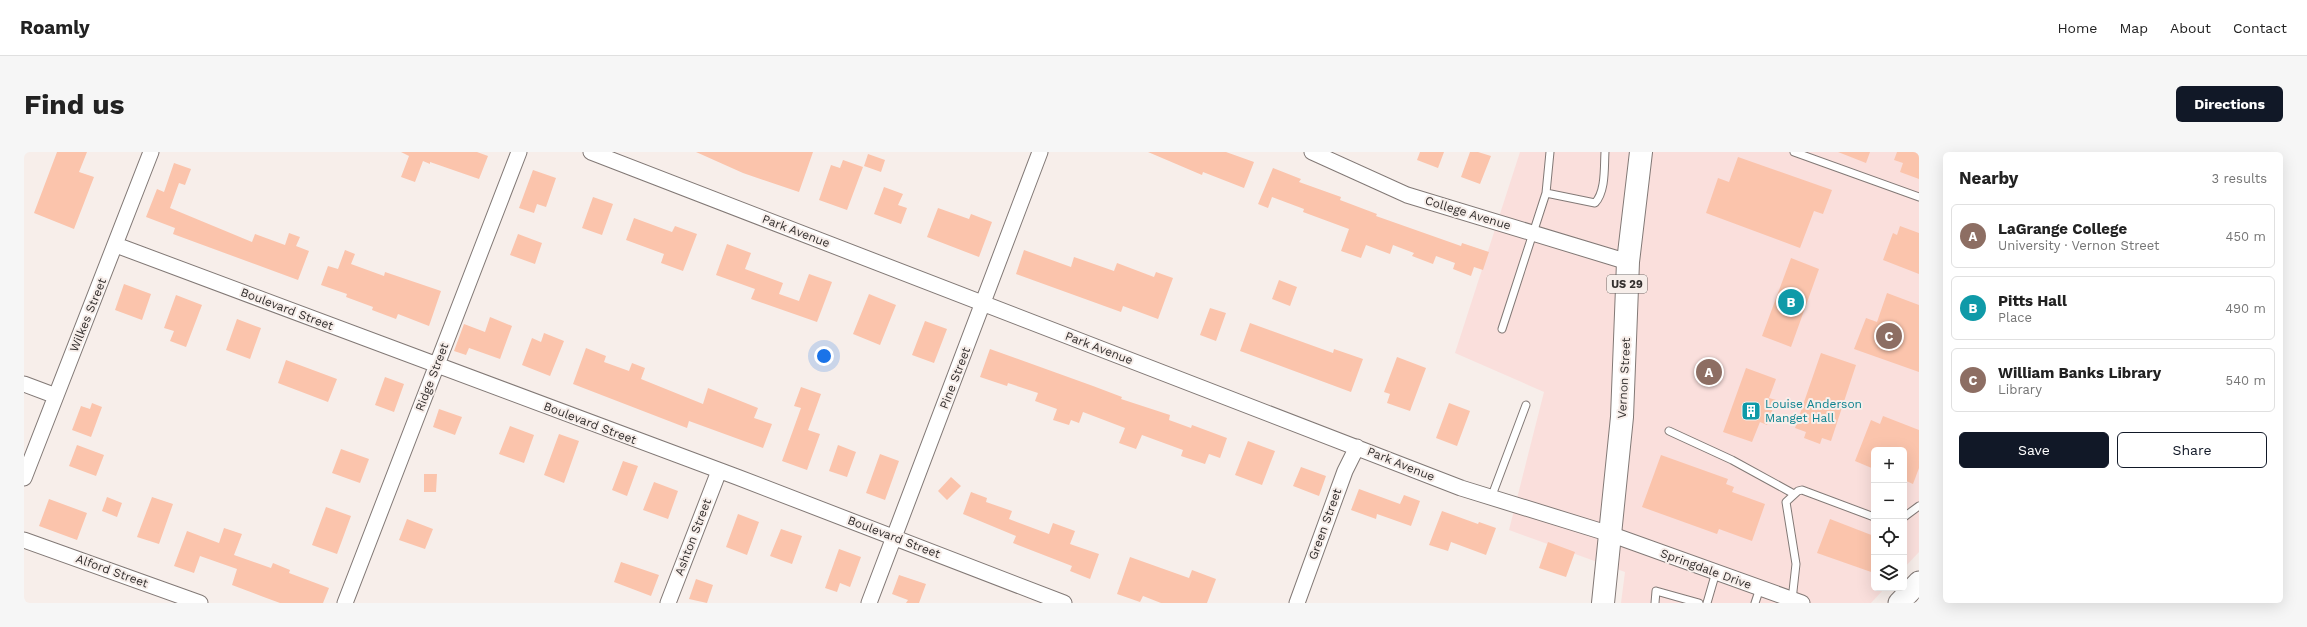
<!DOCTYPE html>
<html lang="en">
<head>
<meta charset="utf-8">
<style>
  body { margin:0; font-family:"Work Sans",sans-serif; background:#f6f6f6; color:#222 }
  .controls { position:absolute; right:12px; bottom:12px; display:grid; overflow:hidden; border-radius:6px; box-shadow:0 4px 16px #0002 }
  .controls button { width:36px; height:36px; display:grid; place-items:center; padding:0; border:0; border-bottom:1px solid #e0e0e0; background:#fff; color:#222; font:20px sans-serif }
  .you { position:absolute; left:800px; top:204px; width:14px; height:14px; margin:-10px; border:3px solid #fff; border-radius:50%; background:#1a73e8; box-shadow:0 0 0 6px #1a73e833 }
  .badge { display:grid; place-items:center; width:26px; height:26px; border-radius:50%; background:#111827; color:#fff; font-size:13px; font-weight:700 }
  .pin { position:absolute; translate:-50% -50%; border:2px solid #fff; box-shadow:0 1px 4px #0006 }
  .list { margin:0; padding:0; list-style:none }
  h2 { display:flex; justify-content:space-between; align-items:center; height:52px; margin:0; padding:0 16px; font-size:17px }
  h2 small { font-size:13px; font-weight:400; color:#767676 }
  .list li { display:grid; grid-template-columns:26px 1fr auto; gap:12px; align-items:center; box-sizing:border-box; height:64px; margin:0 8px 8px; padding:0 8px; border:1px solid #e0e0e0; border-radius:6px }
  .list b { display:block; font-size:15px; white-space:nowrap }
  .list p { margin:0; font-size:13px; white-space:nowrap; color:#767676 }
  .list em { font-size:13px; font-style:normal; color:#767676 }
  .actions { display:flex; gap:8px; padding:12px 16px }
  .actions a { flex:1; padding:9px 0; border:1px solid #111827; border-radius:6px; text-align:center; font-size:14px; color:#111827 }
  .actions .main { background:#111827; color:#fff }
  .icon { flex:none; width:22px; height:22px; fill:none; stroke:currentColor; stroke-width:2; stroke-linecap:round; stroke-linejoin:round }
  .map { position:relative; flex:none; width:1895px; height:451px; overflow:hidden; border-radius:6px }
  header { display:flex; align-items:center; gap:24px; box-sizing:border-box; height:56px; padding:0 20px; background:#fff; border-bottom:1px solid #e0e0e0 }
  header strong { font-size:19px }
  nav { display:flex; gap:22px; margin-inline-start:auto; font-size:14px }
  .intro { display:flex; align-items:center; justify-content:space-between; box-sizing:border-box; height:96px; padding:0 24px }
  h1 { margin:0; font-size:28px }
  .button { padding:10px 18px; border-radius:6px; background:#111827; color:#fff; font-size:14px; font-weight:700 }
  main { display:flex; gap:24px; padding:0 24px }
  aside { flex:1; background:#fff; border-radius:6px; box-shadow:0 4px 16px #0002 }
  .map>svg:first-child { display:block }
  .education { fill:#fadfdc }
  .building { fill:#fbc4ac }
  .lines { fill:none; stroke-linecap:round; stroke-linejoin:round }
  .service-casing { stroke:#827976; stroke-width:9 }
  .minor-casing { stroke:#827976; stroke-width:17 }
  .secondary-casing { stroke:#827976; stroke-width:23 }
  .primary-casing { stroke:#827976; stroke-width:24 }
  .service { stroke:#fff; stroke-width:7 }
  .minor { stroke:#fff; stroke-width:15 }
  .secondary { stroke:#fff; stroke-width:21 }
  .primary { stroke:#fff; stroke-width:22 }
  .labels { text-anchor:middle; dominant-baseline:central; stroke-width:4; stroke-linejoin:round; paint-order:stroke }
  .shield { fill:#f7eeea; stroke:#6e6866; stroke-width:1 }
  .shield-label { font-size:11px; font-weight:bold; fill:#332f2e }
  .street-label { font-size:12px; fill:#332f2e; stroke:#f7eeea }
  .culture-label { font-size:12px; fill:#0d838f; stroke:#f7eeea; text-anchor:start }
</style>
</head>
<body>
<header>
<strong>Roamly</strong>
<nav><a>Home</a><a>Map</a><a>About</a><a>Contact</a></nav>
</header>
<div class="intro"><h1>Find us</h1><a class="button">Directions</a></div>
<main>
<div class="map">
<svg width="1895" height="451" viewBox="0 0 1895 451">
  <rect width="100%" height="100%" fill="#f7eeea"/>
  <path class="education" d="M1496,0h399v400l-15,16v-118h-30v138h11l-14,15h-250l4,-31 -116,-42 35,-138 -89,-39z"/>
  <path class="building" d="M33,0h30l-8,20 15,5 -20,52 -40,-16z
    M377,0h76l11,4 -9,23 -49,-17v2l-7,-3 -8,21 -14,-5 8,-21z
    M672,0h117l-14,40 -56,-19z
    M1124,0h78l28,10 -10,26 -41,-16 -1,3z
    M1396,0h24l-6,16 -21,-8z
    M1446,0h8l13,4 -11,28 -19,-7z
    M1814,0h32l-4,11z
    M1873,0h22v27l-19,-7 3,-9 -9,-3z
    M844,2l17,6 -4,12 -17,-6z
    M1714,5l94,33 -9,24 -9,-3 -14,37 -94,-35 12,-35 11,4z
    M819,8l20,7 -16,43 -28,-10 12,-35 9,3z
    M150,11l17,6 -6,16 -6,-2 -9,25 82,34 3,-8 30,11 4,-12 11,4 -4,9 13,5 -11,29 -125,-46 2,-6 -29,-11 11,-28 7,3z
    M1249,16l28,11 -2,3 42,15 -1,3 37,14 -1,2 85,30 1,-3 27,9 -6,18 -9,-3 -3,9 -18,-7 2,-6 -19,-7 -3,8 -21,-8 2,-3 -21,-8 -3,9 -24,-9 -5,13 -20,-7 8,-22 -46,-17 1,-3 -32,-12 -4,11 -10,-4z
    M509,18l23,8 -10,29 -9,-3 -3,9 -15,-5z
    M860,35l19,7 -5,11 9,3 -6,16 -27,-10z
    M569,45l20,7 -11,31 -20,-7z
    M914,56l31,11 2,-5 21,8 -13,35 -52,-20z
    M610,66l38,14 3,-6 22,8 -14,37 -22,-8 3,-9 -38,-14z
    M1876,74l19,7v41l-36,-14 10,-27 4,2z
    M494,82l24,9 -7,21 -25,-9z
    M703,92l24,9 -6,16 38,14 -4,11 20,7 10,-27 23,8 -15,40 -66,-23 4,-10 -39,-14z
    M321,98l10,4 -4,10 33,12 1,-4 56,19 -12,35 -31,-12 -2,5 -24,-9 1,-3 -27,-10 1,-3 -26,-9 7,-19 10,3z
    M1000,98l47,17 3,-10 40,14 3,-8 37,14 2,-5 17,6 -15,41 -35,-13 -2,6 -105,-38z
    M1767,106l28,11 -28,78 -29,-11z
    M1255,128l18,7 -7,19 -18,-7z
    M100,132l27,10 -9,26 -27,-10z
    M1863,141l32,12v67l-65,-23 12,-31 11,4z
    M845,142l27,11 -16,40 -27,-11z
    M152,143l26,10 -16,42 -16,-6 4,-10 -10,-3z
    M1186,156l16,5 -10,28 -16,-6z
    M466,165l22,9 -12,33 -31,-11 -3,7 -12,-4 10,-27 21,8z
    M213,167l24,9 -11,31 -24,-9z
    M901,169l22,8 -13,34 -22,-8z
    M1226,171l83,30 1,-4 29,10 -12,33 -111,-41z
    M520,181l20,8 -14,35 -28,-11 10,-27 9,4z
    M562,196l20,8 -2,6 25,9 3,-8 13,5 -4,11 62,25 5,-16 50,20 -4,10 18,6 -9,24 -74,-27 -2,7 -114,-44z
    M966,197l103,37 29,11 -1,2 49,16 -1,5 22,8 1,-3 35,13 -7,20 -11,-4 -4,10 -24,-8 2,-6 -41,-15 -6,14 -17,-6 6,-15 -42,-16 -4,11 -8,-3 -2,5 -16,-5 4,-11 -22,-8 3,-8 -30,-10 -1,3 -27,-9z
    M1797,201l35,12 -25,76 -9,-3 -2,6 -16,-6 2,-6 -11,-4z
    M1373,205l29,11 -16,43 -23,-8 3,-9 -6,-2z
    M262,208l51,19 -9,23 -50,-19z
    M1722,216l30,11 -7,19 7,2 -9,25 -7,-3 -8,20 -29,-10z
    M361,225l19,7 -10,28 -19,-7z
    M777,235l20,7 -13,36 12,4 -13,36 -25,-9 19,-53 -7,-2z
    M68,251l10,4 -11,30 -19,-7 9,-24 9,3z
    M1425,251l21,8 -13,35 -21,-8z
    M415,257l23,8 -7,18 -22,-8z
    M1859,264l36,14v38l-6,16 -9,-4v-30h-30v19l-19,-8 16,-41 9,4z
    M486,274l24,9 -10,28 -25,-9z
    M535,282l20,7 -15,42 -20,-8z
    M1224,289l27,10 -13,34 -27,-10z
    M53,293l27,10 -8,21 -27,-10z
    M814,293l18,7 -9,25 -18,-6z
    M317,297l28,10 -9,24 -28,-10z
    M856,302l19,7 -14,39 -19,-7z
    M1637,303l67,24 -2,5 8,3 -2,5 33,12 -13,37 -33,-12 -2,5 -75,-27z
    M599,309l15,5 -11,30 -15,-6z
    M1277,315l25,9 -7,20 -26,-10z
    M400,322h13l-1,18h-12z
    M927,325l10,9 -14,14 -9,-9z
    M630,330l24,9 -10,28 -25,-9z
    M1335,337l41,15 4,-9 16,6 -9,25 -34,-12 -1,5 -25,-9z
    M947,340l16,6 -1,4 26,9 -3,8 40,15 4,-11 22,8 -5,13 29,10 -9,25 -20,-8 2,-5 -59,-23 3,-7 -53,-22z
    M83,345l15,6 -5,14 -15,-6z
    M128,345l21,7 -14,40 -22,-7z
    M25,347l38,14 -10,27 -38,-14z
    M302,355l25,9 -14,38 -25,-9z
    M1418,359l36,13 1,-2 17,6 -10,27 -35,-13 -3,9 -19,-6z
    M714,362l21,8 -12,33 -21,-8z
    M383,367l26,10 -8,20 -26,-9z
    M1806,367l44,17v37l-57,-20z
    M200,376l18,6 -8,21 37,13 2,-5 17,7 -1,3 40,15 -6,15h-43l-19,-7 -29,-11 5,-16 -37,-13 -6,17 -20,-7 13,-35 32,12z
    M757,377l21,7 -10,28 -22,-8z
    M1524,390l27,10 -9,25 -27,-9z
    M815,397l22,8 -11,30 -10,-4 -3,9 -12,-4z
    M1106,405l59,21 3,-8 24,9 -9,24h-46l-18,-7 -3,6 -23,-8z
    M597,410l38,13 -8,21 -37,-14z
    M875,423l27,9 -7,19h-13l2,-3 -16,-6z
    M672,427l17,6 -6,18 -18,-4z"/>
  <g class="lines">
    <defs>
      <path id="service" d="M1770,0l125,45
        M1522,41l4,-41
        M1478,177l44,-136 49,10c11,-12 9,-36 10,-51
        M1645,279l63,29 62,34
        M1467,346l35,-93
        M1880,365l15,-11
        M1768,448l4,-36 -10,-62 12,-11 4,-1 72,27
        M1631,451l1,-12 43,12
        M1683,451l9,-31
        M1731,451l5,-15"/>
      <path id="minor" d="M567,0l870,336 149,46 192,69
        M1288,0l95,43 221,67
        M92,93l621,232 327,126
        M0,232l32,12
        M0,326l127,-326
        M0,388l176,63
        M321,451l174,-451
        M644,451l51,-132
        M845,451l171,-451
        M1273,451l48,-132 12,-24"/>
      <path id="secondary" d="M1875,451l20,-21"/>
      <path id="primary" d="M1579,451l19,-186 6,-155 13,-110"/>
    </defs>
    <use href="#service" class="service-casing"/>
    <use href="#minor" class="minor-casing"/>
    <use href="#secondary" class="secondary-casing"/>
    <use href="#primary" class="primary-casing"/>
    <use href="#service" class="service"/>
    <use href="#minor" class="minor"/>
    <use href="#secondary" class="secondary"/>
    <use href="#primary" class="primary"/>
  </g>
  <defs>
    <symbol id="building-square" viewBox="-11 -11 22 22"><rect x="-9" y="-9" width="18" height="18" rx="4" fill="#0f9aa8" stroke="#f7eeea"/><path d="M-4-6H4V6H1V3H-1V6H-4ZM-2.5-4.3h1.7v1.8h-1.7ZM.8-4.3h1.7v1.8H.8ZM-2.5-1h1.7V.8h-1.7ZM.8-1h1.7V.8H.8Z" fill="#fff"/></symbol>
  </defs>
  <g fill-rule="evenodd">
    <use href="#building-square" x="1716" y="248" width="22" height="22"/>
  </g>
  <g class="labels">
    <rect class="shield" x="1583" y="123" width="40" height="18" rx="3"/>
    <g class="shield-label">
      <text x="1603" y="132">US 29</text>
    </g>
    <g class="street-label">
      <text transform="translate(1444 61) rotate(17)">College Avenue</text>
      <text transform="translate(772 79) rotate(21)">Park Avenue</text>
      <text transform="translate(263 157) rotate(21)">Boulevard Street</text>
      <text transform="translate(64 163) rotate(-68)">Wilkes Street</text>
      <text transform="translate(1075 196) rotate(21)">Park Avenue</text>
      <text transform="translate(408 225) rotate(-69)">Ridge Street</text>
      <text transform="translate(931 226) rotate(-69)">Pine Street</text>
      <text transform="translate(1600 226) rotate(-87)">Vernon Street</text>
      <text transform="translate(566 271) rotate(21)">Boulevard Street</text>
      <text transform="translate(1377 312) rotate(22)">Park Avenue</text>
      <text transform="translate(1301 372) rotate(-70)">Green Street</text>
      <text transform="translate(669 385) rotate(-69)">Ashton Street</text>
      <text transform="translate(870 385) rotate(21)">Boulevard Street</text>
      <text transform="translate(1682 417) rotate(20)">Springdale Drive</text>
      <text transform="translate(88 419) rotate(20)">Alford Street</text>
    </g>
    <g class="culture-label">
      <text x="1741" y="252">Louise Anderson<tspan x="1741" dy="14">Manget Hall</tspan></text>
    </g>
  </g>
</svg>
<div class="controls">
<button>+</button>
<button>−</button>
<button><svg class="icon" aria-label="locate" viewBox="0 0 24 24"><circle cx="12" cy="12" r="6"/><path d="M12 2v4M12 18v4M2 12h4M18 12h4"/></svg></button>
<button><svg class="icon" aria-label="layers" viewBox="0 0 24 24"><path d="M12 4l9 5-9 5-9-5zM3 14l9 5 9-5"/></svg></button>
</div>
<div class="you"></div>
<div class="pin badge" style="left:1685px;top:220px;background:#8d6e63">A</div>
<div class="pin badge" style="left:1767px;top:150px;background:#0f9aa8">B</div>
<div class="pin badge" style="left:1865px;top:184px;background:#8d6e63">C</div>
</div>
<aside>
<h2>Nearby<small>3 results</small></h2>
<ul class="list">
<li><span class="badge" style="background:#8d6e63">A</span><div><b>LaGrange College</b><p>University · Vernon Street</p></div><em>450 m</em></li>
<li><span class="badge" style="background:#0f9aa8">B</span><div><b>Pitts Hall</b><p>Place</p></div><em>490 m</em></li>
<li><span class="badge" style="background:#8d6e63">C</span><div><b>William Banks Library</b><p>Library</p></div><em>540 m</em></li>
</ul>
<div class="actions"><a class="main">Save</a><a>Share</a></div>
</aside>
</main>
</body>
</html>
